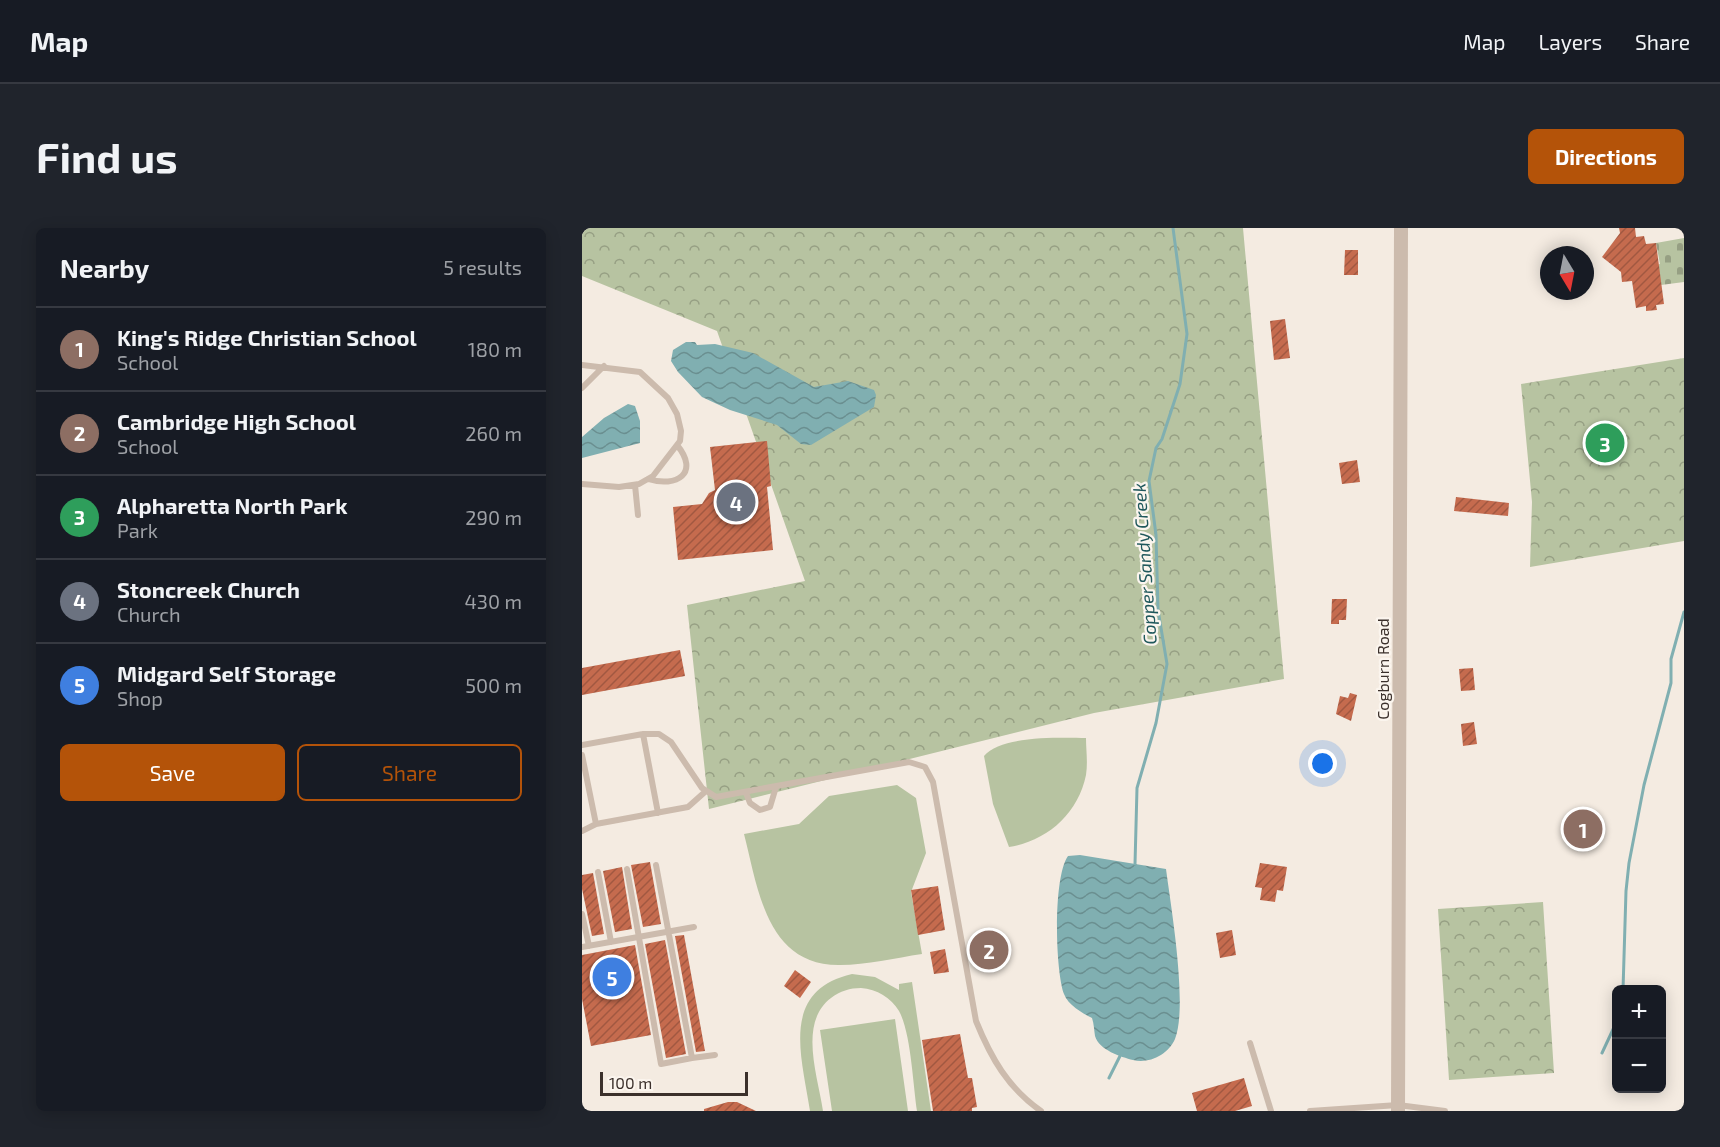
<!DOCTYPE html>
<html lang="en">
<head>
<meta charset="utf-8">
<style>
  body { margin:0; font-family:"Exo 2",sans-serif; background:#20242c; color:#f1f3f6 }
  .controls { position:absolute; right:18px; bottom:18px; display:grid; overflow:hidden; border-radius:9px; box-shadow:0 3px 15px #0003 }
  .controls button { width:54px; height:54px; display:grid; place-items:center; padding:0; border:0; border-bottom:2px solid #363941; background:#171b24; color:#f1f3f6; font:30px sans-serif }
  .compass { position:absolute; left:958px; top:18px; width:54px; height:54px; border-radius:50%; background:#171b24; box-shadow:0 3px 15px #0003; rotate:170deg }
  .scale { position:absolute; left:18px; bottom:15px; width:148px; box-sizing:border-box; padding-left:6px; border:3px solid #3b302b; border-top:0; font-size:16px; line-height:21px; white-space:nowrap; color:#3b302b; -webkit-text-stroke:4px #fbf5ee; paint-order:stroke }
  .you { position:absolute; left:741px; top:536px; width:21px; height:21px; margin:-15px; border:4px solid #fff; border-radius:50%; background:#1a73e8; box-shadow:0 0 0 9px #1a73e833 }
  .badge { display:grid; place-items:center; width:39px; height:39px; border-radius:50%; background:#b45309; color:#fff; font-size:20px; font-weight:700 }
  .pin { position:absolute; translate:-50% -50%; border:3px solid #fff; box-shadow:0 2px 6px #0006 }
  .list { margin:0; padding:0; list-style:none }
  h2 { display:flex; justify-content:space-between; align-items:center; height:78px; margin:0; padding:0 24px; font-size:26px }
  h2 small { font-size:20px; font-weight:400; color:#9ea1a6 }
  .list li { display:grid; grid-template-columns:39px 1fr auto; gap:18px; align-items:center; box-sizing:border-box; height:84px; padding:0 24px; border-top:2px solid #363941 }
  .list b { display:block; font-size:22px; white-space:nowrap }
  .list p { margin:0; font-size:20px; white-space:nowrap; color:#9ea1a6 }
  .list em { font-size:20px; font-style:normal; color:#9ea1a6 }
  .actions { display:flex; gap:12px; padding:18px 24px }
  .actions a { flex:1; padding:14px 0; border:2px solid #b45309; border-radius:9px; text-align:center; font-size:21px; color:#b45309 }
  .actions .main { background:#b45309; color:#fff }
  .map { position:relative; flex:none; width:1102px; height:883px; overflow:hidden; border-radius:9px }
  header { display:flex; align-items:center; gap:36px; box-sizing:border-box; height:84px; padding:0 30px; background:#171b24; border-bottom:2px solid #363941 }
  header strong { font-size:28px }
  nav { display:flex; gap:33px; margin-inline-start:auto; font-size:21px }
  .intro { display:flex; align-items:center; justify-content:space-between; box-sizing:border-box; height:144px; padding:0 36px }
  h1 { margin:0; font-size:42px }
  .button { padding:15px 27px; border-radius:9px; background:#b45309; color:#fff; font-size:21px; font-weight:700 }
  main { display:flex; gap:36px; padding:0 36px }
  aside { flex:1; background:#171b24; border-radius:9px; box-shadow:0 3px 15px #0003 }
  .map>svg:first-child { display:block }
  .grass { fill:#b7c3a1 }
  .forest { fill:url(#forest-crowns) }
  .cemetery { fill:url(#cemetery-stones) }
  .water { fill:url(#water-waves) }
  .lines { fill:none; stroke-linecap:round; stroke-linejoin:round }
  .stream { stroke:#80afb1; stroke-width:3 }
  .building { fill:url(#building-hatch) }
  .service { stroke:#ccbbad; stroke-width:6 }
  .tertiary { stroke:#ccbbad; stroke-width:14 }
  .labels { text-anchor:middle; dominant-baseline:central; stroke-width:4.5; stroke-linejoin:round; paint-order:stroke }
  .street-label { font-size:16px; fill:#3b302b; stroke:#fbf5ee }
  .water-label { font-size:18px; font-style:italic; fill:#20585c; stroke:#fbf5ee }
</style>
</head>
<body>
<header>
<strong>Map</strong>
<nav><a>Map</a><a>Layers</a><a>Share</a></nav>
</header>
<div class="intro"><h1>Find us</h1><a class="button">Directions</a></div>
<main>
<aside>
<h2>Nearby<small>5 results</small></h2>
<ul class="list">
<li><span class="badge" style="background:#8d6e63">1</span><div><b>King's Ridge Christian School</b><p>School</p></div><em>180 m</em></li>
<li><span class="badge" style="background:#8d6e63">2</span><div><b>Cambridge High School</b><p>School</p></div><em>260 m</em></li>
<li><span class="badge" style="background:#2e9e5b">3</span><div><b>Alpharetta North Park</b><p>Park</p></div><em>290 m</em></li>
<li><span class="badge" style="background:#6b7280">4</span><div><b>Stoncreek Church</b><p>Church</p></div><em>430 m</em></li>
<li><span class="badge" style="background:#3f7fe0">5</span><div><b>Midgard Self Storage</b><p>Shop</p></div><em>500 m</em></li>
</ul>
<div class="actions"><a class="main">Save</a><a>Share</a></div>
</aside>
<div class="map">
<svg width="1102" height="883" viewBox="0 0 1102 883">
  <defs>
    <pattern id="forest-crowns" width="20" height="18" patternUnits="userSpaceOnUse" patternTransform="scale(1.5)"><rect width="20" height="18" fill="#b7c3a1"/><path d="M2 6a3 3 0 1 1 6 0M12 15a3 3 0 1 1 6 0" fill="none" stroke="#969f83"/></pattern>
    <pattern id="cemetery-stones" width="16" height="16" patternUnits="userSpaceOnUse" patternTransform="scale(1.5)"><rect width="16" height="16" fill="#b7c3a1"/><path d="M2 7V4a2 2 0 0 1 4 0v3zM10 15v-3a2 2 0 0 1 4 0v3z" fill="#969f83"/></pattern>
    <pattern id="water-waves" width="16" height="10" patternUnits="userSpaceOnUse" patternTransform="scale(1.5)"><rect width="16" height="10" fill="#80afb1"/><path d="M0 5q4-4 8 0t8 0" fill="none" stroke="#6a8f90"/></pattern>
    <pattern id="building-hatch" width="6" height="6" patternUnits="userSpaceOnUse" patternTransform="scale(1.5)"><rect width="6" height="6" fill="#c56b4e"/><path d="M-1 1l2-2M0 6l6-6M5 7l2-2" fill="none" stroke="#a15841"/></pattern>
  </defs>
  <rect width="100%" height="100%" fill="#f4ebe1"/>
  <path class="grass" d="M504,510c0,12 2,24 0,37 -8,39 -39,66 -77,72l-16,-43 -9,-48c17,-21 76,-18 102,-18z
    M315,557l19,13 10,55 -15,39 11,62c-27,4 -55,11 -82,11 -74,1 -82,-77 -96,-131l55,-10 30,-28z
    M270,746l23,3 24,13v-6l13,-2 19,129h-14c-4,-26 -6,-78 -18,-100 -8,-13 -22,-22 -38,-23 -11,0 -21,3 -30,10 -33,25 -13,78 -8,113h-13c-8,-54 -31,-120 42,-137z
    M313,791l13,92h-76l-12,-81z"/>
  <path class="forest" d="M0,0h661l41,451 -190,34 -385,96 -22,-204 118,-24 -88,-250 -135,-55z
    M1102,130v183l-154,26 2,-65 -11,-118z
    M961,674l11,171 -105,7 -11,-171z"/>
  <path class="cemetery" d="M1102,10v44l-23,3 -9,-19 8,-2 -4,-21z"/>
  <path class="water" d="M104,114h9l2,3 18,-1 38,9 61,34 34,-6 26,9 2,5 -2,12 -63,38 -10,-1 -24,-19 -47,-15 -28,-13 -24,-25 -7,-11 2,-11z
    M46,176l7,2 5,15v22l-58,15v-21l22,-19z
    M498,627l86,14c5,38 22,137 9,170 -7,16 -26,25 -42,21 -12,-3 -34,-10 -38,-24 -1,-6 -1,-12 -3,-18 -10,-5 -24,-13 -28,-24 -9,-25 -11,-117 4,-138z"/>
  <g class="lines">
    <path class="stream" d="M553,636l2,-76 19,-65 11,-59 -9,-54 -2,-75 -7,-54 7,-33 6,-9 18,-55 7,-50 -14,-106
      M1041,762l3,-99 3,-28 15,-78 27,-102v-24l13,-47
      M1020,825l14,-30
      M527,850l11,-22"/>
  </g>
  <path class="building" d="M1037,0h16l1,9 8,-1 2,8 10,-1 8,61 -8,1 1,5 -11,1v-5l-10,2 -4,-27 -10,1 -1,-10 -19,-15 18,-24z
    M763,22h13v25h-14z
    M703,91l5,39 -16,2 -4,-39z
    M185,213l4,45 -4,1 6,63 -95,10 -5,-53 29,-3 7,-11 6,-3 -5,-43z
    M775,232l3,22 -18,2 -3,-21z
    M874,269l53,6 -1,13 -54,-5z
    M750,371h15l-1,21h-7v4h-8z
    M98,422l5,26 -103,19v-27z
    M891,440l2,22 -14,1 -2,-22z
    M768,465l7,2 -6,26 -15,-7 4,-18 8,2z
    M892,494l3,22 -14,2 -2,-22z
    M68,634l11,62 -18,3 -12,-62z
    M678,635l27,4 -4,24 -6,-1 -2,12 -15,-2 2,-12 -7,-1z
    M40,639l10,62 -17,3 -12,-61z
    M11,645l11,61 -12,2 -10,-47v-14z
    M356,658l7,44 -27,5 -7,-45z
    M650,702l4,25 -16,3 -4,-25z
    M102,707l21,116 -9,1 -21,-116z
    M83,712l21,114 -20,4 -21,-114z
    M53,717l16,90 -60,11 -9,-47v-44z
    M363,721l4,23 -15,2 -4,-22z
    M213,742l16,12 -11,16 -16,-12z
    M378,806l8,44h4l5,29 -5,1v3h-39l-11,-71z
    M662,850l8,28 -17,5h-38l-5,-18z
    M146,874h9l19,9h-52v-2z"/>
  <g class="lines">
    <path class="service" d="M0,137l58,7 28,26 9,16 4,17 -1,10 -27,35 -14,8 -20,3 -37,-3
      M0,160l22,-22
      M66,251c29,9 52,-6 29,-34
      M53,257l3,30
      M61,506l15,79
      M0,517l61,-11h16l12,8 31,46 14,9 193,-35 16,5 8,15 43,239c15,37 32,67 65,90
      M0,527l14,69 92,-17 18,-16
      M164,565l4,10 10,7 10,-3 6,-20
      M0,603l14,-7
      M74,637l36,193 23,-3
      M45,641l34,195 31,-6
      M16,644l13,70
      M0,686l7,32
      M0,719l112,-20
      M668,815l21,68
      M728,883l88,-6 47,6"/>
    <path class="tertiary" d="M816,883l3,-883"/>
  </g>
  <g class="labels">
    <g class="street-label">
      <text transform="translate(800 441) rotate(-90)">Cogburn Road</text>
    </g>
    <g class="water-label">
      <text transform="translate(562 336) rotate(-94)">Copper Sandy Creek</text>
    </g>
  </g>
</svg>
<div class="controls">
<button>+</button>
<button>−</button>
</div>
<svg class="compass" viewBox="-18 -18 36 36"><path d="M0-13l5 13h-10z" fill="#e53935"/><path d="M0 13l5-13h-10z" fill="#9ea1a6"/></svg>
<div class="scale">100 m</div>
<div class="you"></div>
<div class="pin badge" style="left:1001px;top:601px;background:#8d6e63">1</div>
<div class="pin badge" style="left:407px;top:722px;background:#8d6e63">2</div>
<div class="pin badge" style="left:1023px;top:215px;background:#2e9e5b">3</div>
<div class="pin badge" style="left:154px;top:274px;background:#6b7280">4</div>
<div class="pin badge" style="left:30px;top:749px;background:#3f7fe0">5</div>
</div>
</main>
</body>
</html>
